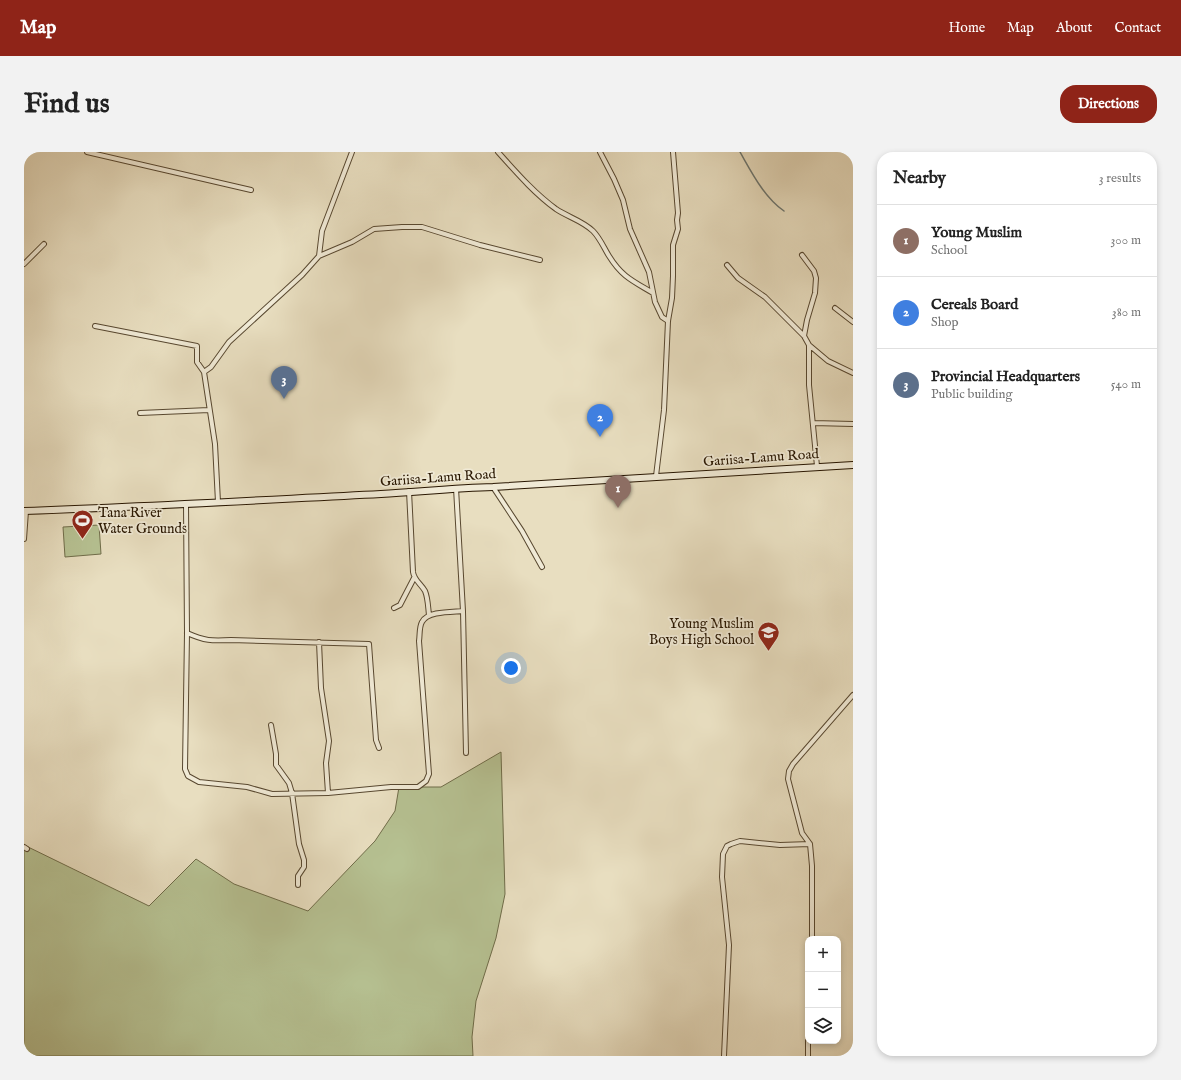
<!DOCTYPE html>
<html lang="en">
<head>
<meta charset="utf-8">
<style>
  body { margin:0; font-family:"IM FELL English",serif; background:#f2f2f2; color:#222 }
  .controls { position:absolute; right:12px; bottom:12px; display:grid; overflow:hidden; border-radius:8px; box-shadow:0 2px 6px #0003 }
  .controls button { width:36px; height:36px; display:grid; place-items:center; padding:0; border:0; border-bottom:1px solid #e0e0e0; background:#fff; color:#222; font:20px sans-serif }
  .you { position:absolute; left:487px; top:516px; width:14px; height:14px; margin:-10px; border:3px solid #fff; border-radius:50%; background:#1a73e8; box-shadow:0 0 0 6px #1a73e833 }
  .badge { display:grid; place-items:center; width:26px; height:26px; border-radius:50%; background:#8f2418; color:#fff; font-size:13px; font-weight:700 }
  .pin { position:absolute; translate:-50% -33px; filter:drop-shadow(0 1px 2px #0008) }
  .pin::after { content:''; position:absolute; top:21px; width:14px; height:12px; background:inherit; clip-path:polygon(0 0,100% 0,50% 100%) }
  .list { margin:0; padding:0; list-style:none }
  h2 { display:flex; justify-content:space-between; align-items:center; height:52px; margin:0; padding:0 16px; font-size:17px }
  h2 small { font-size:13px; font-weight:400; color:#767676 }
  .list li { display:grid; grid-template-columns:26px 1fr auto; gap:12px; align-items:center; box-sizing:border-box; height:72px; padding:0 16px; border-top:1px solid #e0e0e0 }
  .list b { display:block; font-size:15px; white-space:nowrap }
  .list p { margin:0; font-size:13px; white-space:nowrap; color:#767676 }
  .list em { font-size:13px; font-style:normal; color:#767676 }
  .icon { flex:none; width:22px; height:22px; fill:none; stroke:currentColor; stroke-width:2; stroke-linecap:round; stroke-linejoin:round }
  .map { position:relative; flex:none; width:829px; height:904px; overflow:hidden; border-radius:16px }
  header { display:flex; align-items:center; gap:24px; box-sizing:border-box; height:56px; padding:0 20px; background:#8f2418; color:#fff }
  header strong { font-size:19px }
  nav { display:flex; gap:22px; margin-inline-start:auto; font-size:14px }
  .intro { display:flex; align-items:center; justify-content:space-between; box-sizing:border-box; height:96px; padding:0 24px }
  h1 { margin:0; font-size:28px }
  .button { padding:10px 18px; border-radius:16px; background:#8f2418; color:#fff; font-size:14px; font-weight:700 }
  main { display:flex; gap:24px; padding:0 24px }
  aside { flex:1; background:#fff; border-radius:16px; box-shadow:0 2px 6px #0003 }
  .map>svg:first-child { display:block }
  .green { fill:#b6c192; stroke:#6f6c49 }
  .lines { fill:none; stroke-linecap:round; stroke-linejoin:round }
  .stream { stroke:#6e7872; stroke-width:1.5 }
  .street-casing { stroke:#584830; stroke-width:6 }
  .secondary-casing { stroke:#281600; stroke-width:8 }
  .street { stroke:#f0ead6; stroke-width:4 }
  .secondary { stroke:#f0ead6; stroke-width:6 }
  .labels { text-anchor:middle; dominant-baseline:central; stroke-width:3.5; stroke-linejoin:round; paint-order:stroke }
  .street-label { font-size:14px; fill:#281600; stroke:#f0ead6 }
  .poi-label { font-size:14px; fill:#281600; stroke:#f0ead6; text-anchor:start }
</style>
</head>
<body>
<header>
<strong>Map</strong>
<nav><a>Home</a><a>Map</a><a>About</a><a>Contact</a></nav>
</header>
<div class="intro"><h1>Find us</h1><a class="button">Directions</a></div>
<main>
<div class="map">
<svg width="829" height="904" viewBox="0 0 829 904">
  <rect width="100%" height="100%" fill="#e8dec0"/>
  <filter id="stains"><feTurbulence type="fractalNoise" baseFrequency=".005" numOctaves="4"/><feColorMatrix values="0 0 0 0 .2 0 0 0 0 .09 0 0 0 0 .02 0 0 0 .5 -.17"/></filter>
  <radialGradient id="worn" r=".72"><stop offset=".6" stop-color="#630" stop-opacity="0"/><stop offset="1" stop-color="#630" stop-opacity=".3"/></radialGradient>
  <path class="green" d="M75,373l2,29 -36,3 -2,-30z
    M477,600l4,142 -9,44 -20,63 -4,36 1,19h-449v-211l125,61 47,-47 38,25 74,27 67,-70 20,-30 4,-24h42z"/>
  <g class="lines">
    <path class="stream" d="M716,0c12,21 24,45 44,59"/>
    <defs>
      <path id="street" d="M63,0l164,38
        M474,0c18,20 36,41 58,57 12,8 27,12 37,22 7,7 11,17 16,25 13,21 24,25 44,37
        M576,0l14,27 9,21 7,29 19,43 6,30 7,15 6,4
        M778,103l12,16 2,7 -1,15 -8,27 -3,16
        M295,104l33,-14 22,-13 28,-2h20l58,18 60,15
        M0,112l20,-20
        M703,113l11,13 27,19 39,39 5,9v40l8,81
        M811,156l18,14
        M71,174l102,20v16l7,10 11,72 3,58
        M785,193l19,16 25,12
        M180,220l7,-5 18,-25 73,-67 17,-19 3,-25 30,-79
        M116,261l69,-3
        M789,271l40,1
        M632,324l8,-66 4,-89 4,-23 1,-22v-31l5,-16 -1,-9 1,-7 -5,-61
        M469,335l29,44 20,36
        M385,339l4,81c1,8 8,12 12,19 3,7 3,16 4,24
        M162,352l1,129 -2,136 3,7 11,6 48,5 25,7 56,-1 63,-6h27l8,-6 3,-7 -10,-133c1,-6 0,-14 3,-19 5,-11 30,-10 41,-11l-7,-123
        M0,387l2,-28
        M370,456l6,-3 14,-27
        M439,459l3,142
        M163,481c18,8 24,8 44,7l138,4 7,96 3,8
        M295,490l2,46 8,53 -3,22 2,30
        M247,573l5,29v11l13,18 3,10 7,51 5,16v7l-6,9v9
        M0,695l3,2
        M788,787v-73l-2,-22 -8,-11 -14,-54 1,-8 4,-7 60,-69
        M700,904l5,-111 -7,-68 1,-23 4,-8 4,-2 9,-3 40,4 30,-1
        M784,904v-15"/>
      <path id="secondary" d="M0,359c119,-4 238,-11 357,-17 37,-2 74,-6 112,-7l360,-22"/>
    </defs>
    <use href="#street" class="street-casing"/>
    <use href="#secondary" class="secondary-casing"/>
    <use href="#street" class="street"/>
    <use href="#secondary" class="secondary"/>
  </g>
  <defs>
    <symbol id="stadium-pin" viewBox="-11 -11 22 30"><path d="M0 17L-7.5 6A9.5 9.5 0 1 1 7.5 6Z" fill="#8f2418" stroke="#f0ead6"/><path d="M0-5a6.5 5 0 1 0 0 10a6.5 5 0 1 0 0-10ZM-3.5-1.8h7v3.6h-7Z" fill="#fff"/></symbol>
    <symbol id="school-pin" viewBox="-11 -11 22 30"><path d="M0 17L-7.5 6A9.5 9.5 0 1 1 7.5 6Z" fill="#8f2418" stroke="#f0ead6"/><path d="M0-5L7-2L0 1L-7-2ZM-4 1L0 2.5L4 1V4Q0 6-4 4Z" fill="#fff"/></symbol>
  </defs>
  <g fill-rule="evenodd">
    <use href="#stadium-pin" x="46" y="356" width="25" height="34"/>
    <use href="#school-pin" x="732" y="468" width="25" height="34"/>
  </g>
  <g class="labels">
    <g class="street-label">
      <text transform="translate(737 306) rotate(-4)">Gariisa-Lamu Road</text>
      <text transform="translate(414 326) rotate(-4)">Gariisa-Lamu Road</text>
    </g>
    <g class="poi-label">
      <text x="74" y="361">Tana River<tspan x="74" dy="16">Water Grounds</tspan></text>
      <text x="730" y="472" text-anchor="end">Young Muslim<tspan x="730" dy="16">Boys High School</tspan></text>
    </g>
  </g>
  <rect width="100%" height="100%" filter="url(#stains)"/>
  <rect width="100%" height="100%" fill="url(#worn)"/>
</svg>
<div class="controls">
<button>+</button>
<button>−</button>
<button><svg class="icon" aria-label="layers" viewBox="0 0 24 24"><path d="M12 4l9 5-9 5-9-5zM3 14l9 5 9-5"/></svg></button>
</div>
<div class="you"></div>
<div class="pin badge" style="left:594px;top:356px;background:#8d6e63">1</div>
<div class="pin badge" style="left:576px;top:285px;background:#3f7fe0">2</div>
<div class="pin badge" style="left:260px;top:247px;background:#5c6f8a">3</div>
</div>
<aside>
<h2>Nearby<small>3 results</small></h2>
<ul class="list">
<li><span class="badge" style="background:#8d6e63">1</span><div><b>Young Muslim</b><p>School</p></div><em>300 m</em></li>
<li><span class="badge" style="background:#3f7fe0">2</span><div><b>Cereals Board</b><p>Shop</p></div><em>380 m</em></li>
<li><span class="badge" style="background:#5c6f8a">3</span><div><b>Provincial Headquarters</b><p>Public building</p></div><em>540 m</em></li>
</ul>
</aside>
</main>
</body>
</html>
